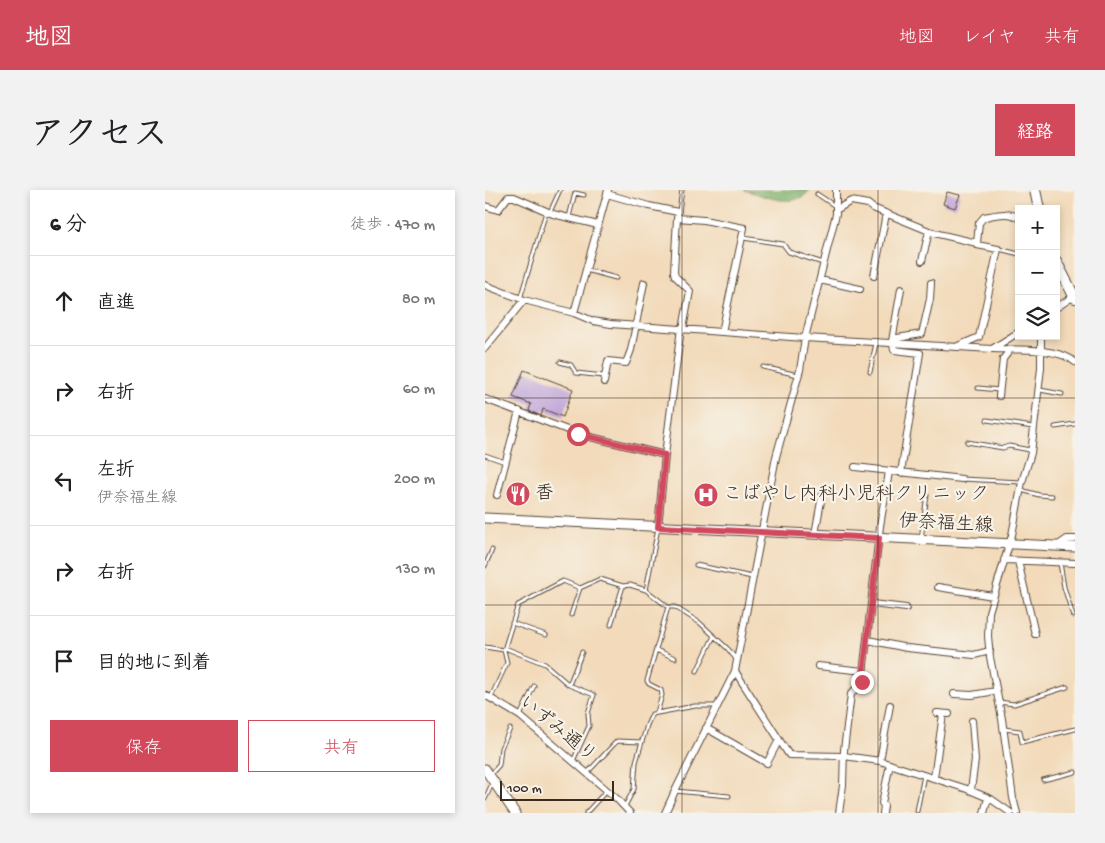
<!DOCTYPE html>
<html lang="ja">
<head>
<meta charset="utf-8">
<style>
  body { margin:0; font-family:"Gochi Hand","Klee One",sans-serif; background:#f2f2f2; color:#202124 }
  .controls { position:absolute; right:15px; top:15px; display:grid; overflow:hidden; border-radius:0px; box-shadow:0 2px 8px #0003 }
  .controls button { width:45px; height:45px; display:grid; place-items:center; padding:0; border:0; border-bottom:1px solid #e0e0e0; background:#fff; color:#202124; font:25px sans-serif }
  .scale { position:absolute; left:15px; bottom:12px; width:114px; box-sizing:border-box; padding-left:5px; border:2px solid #3b2a1e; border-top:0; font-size:14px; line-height:18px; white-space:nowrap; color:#3b2a1e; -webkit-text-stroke:4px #f7f3e8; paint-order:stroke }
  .stop { position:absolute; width:15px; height:15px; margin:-11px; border:4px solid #d1495b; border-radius:50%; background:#fff }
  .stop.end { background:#d1495b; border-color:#fff; box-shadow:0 1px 5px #0008 }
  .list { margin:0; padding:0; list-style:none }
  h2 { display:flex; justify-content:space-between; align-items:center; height:65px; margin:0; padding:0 20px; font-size:21px }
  h2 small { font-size:16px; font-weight:400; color:#757577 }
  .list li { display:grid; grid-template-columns:32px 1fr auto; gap:15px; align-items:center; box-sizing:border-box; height:90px; padding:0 20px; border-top:1px solid #e0e0e0 }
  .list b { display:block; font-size:19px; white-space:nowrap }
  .list p { margin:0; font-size:16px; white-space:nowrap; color:#757577 }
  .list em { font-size:16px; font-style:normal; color:#757577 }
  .actions { display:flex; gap:10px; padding:15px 20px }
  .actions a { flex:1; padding:11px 0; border:1px solid #d1495b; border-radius:0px; text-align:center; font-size:18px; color:#d1495b }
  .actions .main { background:#d1495b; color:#fff }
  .icon { flex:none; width:28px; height:28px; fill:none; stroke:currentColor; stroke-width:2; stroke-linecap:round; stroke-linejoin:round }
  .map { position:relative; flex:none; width:590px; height:623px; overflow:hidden; border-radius:0px }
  header { display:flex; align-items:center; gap:30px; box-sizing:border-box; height:70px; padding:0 25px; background:#d1495b; color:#fff }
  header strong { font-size:24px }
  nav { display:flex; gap:28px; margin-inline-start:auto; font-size:18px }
  .intro { display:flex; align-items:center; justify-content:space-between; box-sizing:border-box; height:120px; padding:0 30px }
  h1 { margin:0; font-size:35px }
  .button { padding:12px 22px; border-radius:0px; background:#d1495b; color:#fff; font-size:18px; font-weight:700 }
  main { display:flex; gap:30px; padding:0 30px }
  aside { flex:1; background:#fff; border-radius:0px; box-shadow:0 2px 8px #0003 }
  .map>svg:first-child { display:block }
  .forest { fill:#7fb26c; stroke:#5d6e45 }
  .building { fill:#c1a7d9 }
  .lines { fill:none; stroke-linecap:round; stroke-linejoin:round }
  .service-casing { stroke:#564435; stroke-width:5 }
  .minor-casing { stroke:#564435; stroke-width:8 }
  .secondary-casing { stroke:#564435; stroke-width:11 }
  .primary-casing { stroke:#564435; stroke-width:12 }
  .service { stroke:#fff; stroke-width:3 }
  .minor { stroke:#fff; stroke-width:6 }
  .secondary { stroke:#fff; stroke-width:9 }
  .primary { stroke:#fff; stroke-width:10 }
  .route { stroke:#d1495b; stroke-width:6 }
  .grid { fill:none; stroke:#3b2a1e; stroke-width:1; stroke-opacity:0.55 }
  .labels { text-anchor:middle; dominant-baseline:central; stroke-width:4.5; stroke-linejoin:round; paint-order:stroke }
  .poi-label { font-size:19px; fill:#3b2a1e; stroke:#f7f3e8; text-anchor:start }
  .street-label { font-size:19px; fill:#3b2a1e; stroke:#f7f3e8 }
</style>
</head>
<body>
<header>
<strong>地図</strong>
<nav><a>地図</a><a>レイヤ</a><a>共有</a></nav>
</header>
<div class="intro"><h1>アクセス</h1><a class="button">経路</a></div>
<main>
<aside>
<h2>6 分<small>徒歩 · 470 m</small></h2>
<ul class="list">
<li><svg class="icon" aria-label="ahead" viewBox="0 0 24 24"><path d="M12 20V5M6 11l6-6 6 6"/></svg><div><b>直進</b></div><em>80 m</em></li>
<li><svg class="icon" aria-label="right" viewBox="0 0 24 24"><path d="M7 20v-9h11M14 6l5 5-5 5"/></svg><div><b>右折</b></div><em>60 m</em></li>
<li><svg class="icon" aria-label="left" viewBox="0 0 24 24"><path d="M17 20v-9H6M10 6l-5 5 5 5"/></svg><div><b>左折</b><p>伊奈福生線</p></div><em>200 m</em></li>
<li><svg class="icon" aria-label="right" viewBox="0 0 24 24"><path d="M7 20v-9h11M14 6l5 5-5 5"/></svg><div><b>右折</b></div><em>130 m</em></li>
<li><svg class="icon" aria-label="arrive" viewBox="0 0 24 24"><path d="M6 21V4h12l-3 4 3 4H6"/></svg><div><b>目的地に到着</b></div></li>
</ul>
<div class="actions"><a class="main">保存</a><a>共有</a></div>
</aside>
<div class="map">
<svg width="590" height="623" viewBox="0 0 590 623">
  <rect width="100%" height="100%" fill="#f7f3e8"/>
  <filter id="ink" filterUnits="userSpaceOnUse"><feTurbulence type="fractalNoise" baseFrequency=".02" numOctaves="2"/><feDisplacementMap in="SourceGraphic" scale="10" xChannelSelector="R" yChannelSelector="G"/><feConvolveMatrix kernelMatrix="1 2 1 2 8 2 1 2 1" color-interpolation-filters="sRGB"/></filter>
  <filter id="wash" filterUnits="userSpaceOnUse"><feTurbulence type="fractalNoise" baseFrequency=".0096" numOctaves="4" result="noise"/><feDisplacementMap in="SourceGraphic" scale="20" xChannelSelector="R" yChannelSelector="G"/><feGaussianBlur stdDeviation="1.12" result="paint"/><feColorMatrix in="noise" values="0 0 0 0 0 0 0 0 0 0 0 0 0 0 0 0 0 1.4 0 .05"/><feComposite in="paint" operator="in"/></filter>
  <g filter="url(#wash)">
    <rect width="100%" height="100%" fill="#f2daba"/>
    <path class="forest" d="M259,0h66c-16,20 -45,6 -66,0z"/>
    <g id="blocks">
      <path class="building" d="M462,2l13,3 -5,13 -12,-4z
        M39,180l49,19 -10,28 -20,-8 -2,7 -12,-5 2,-7 -18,-7z"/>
    </g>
  </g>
  <g filter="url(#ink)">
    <use href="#blocks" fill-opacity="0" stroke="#564435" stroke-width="1"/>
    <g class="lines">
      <defs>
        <path id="service" d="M332,4l18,12
          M194,21l3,-21
          M65,22l10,-22
          M84,27l6,-24 9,2
          M258,48l40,6 6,8 34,11
          M514,59l20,5
          M101,80l30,8
          M35,109l26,-87
          M75,172l11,3 5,8 28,3
          M278,177l35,8
          M385,182l6,-29
          M493,198l21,2
          M555,200l22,4
          M502,230l46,7
          M570,237l20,-3
          M482,252l36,6 6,-2 21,4
          M0,265l20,7
          M477,289l59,3
          M536,300l18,5 13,1
          M173,338l-12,62 22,17h7l25,16 28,26 8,10
          M436,349l6,-44
          M575,373l4,24 9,29
          M211,375l56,12
          M0,376l7,-16
          M86,425l9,-27
          M27,433l34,12
          M126,435l12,-39
          M0,457l19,3
          M20,458l40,16 24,21 25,10 -6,18 1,13 -16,35
          M171,460l19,8
          M212,481l17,-35
          M84,495l13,-33
          M6,507l16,-34 -3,-13 14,-45 45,-24 17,7 20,-9 23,7 7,-1 16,5
          M514,512l15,2 53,-17
          M172,523l5,-18 -1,-5 -12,-6 -2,-3 21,-74
          M35,526l14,-30
          M519,539l16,2 2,11 53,-13
          M102,583l30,-32 25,1
          M5,585l9,-10 2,-17 9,-19
          M558,590l32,-8
          M190,601l54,5
          M0,609l7,-15
          M140,616l9,-17 2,-27 11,-37 5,-11 43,-8h23
          M432,621l7,-36
          M101,623l20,-22"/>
        <path id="minor" d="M122,4l42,12 29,6 -1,6 27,2 40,8 -22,104
          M0,16l13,4 10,-13h6l39,17 45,11
          M351,20l15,-9 17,3 5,4 61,25 43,10 2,-20 5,-6c12,-2 24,-6 35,1
          M192,28l-3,54 1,4 15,15 -7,38
          M437,71l7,-30
          M389,86l12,-62
          M335,90l40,9
          M0,95l39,15 50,13 19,8 18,3 194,14 187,11 27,-17
          M571,118l18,-12
          M89,123l34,-123
          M408,153l4,-5 25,-4 8,-35 1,-16
          M473,156l21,-9 19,-88 -21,-4v-2
          M0,158l39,-48
          M508,159c23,1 64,-2 82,13
          M119,192l4,-21 18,2 5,-13 13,-67
          M514,206l4,-37 7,-9
          M0,209l93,35 87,21
          M370,277l107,12
          M416,283l19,-120 -26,-3 -2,-9 9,-52
          M12,305l22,-84
          M173,337l7,-72 16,-127
          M330,344l7,-38
          M572,356l10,-7h8
          M519,370l71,3
          M533,371l17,73
          M453,397l55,9
          M387,414l34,4
          M383,450l39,8 67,7 16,-4
          M333,476l45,5
          M250,481l54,84 55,1 36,5 87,28 24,10 20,14
          M469,504l18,1 24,-4
          M0,505l35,21 96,82 14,15
          M452,523l12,1
          M221,538l61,35 12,-23
          M395,571l10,-56
          M449,588l9,-64
          M486,600l4,-30 -3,-39
          M180,623l10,-22 60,-120 41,-214 24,-87 5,-32 31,-124v-24
          M354,623l4,-28 1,-35 7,-56 11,-12 18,-156 9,-54
          M398,623l1,-7 -2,-3 8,-39
          M499,623l4,-15
          M532,623l-4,-15 -11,-79 -12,-62 -2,-21 1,-24 23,-77 10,-53 9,-29 10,-85v-32"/>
        <path id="secondary" d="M0,328l590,29
          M0,579l30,44"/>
        <path id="primary" d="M550,0l4,19
          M571,71l19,37"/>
      </defs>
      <use href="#service" class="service-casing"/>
      <use href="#minor" class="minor-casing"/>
      <use href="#secondary" class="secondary-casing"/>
      <use href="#primary" class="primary-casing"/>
      <use href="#service" class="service"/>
      <use href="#minor" class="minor"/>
      <use href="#secondary" class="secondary"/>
      <use href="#primary" class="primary"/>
    </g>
  </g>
  <g class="lines" filter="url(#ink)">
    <path class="route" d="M93,244l87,21 -7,72 221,11 -17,144"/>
  </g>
  <path class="grid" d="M197,0v623M393,0v623M0,208h590M0,415h590"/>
  <defs>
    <symbol id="restaurant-disc" viewBox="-11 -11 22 22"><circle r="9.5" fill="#d1495b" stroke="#f7f3e8"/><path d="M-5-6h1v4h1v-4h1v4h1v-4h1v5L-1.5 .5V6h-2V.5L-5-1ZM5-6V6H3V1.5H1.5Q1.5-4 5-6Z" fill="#fff"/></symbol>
    <symbol id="hospital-disc" viewBox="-11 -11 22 22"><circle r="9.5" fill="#d1495b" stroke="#f7f3e8"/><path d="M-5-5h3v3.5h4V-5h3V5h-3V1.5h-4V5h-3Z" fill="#fff"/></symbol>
  </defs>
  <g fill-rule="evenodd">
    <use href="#restaurant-disc" x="19" y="290" width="28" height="28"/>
    <use href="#hospital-disc" x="207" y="291" width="28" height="28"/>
  </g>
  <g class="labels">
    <g class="poi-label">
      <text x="50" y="304">香</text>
      <text x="238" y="305">こばやし内科小児科クリニック</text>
    </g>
    <g class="street-label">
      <text transform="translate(461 335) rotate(3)">伊奈福生線</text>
      <text transform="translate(72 540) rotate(39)">いずみ通り</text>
    </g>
  </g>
</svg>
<div class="controls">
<button>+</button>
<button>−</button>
<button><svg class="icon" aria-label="layers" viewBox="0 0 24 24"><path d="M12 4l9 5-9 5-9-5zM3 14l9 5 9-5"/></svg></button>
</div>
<div class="scale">100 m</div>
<div class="stop" style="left:93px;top:244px"></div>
<div class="stop end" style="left:377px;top:492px"></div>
</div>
</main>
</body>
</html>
